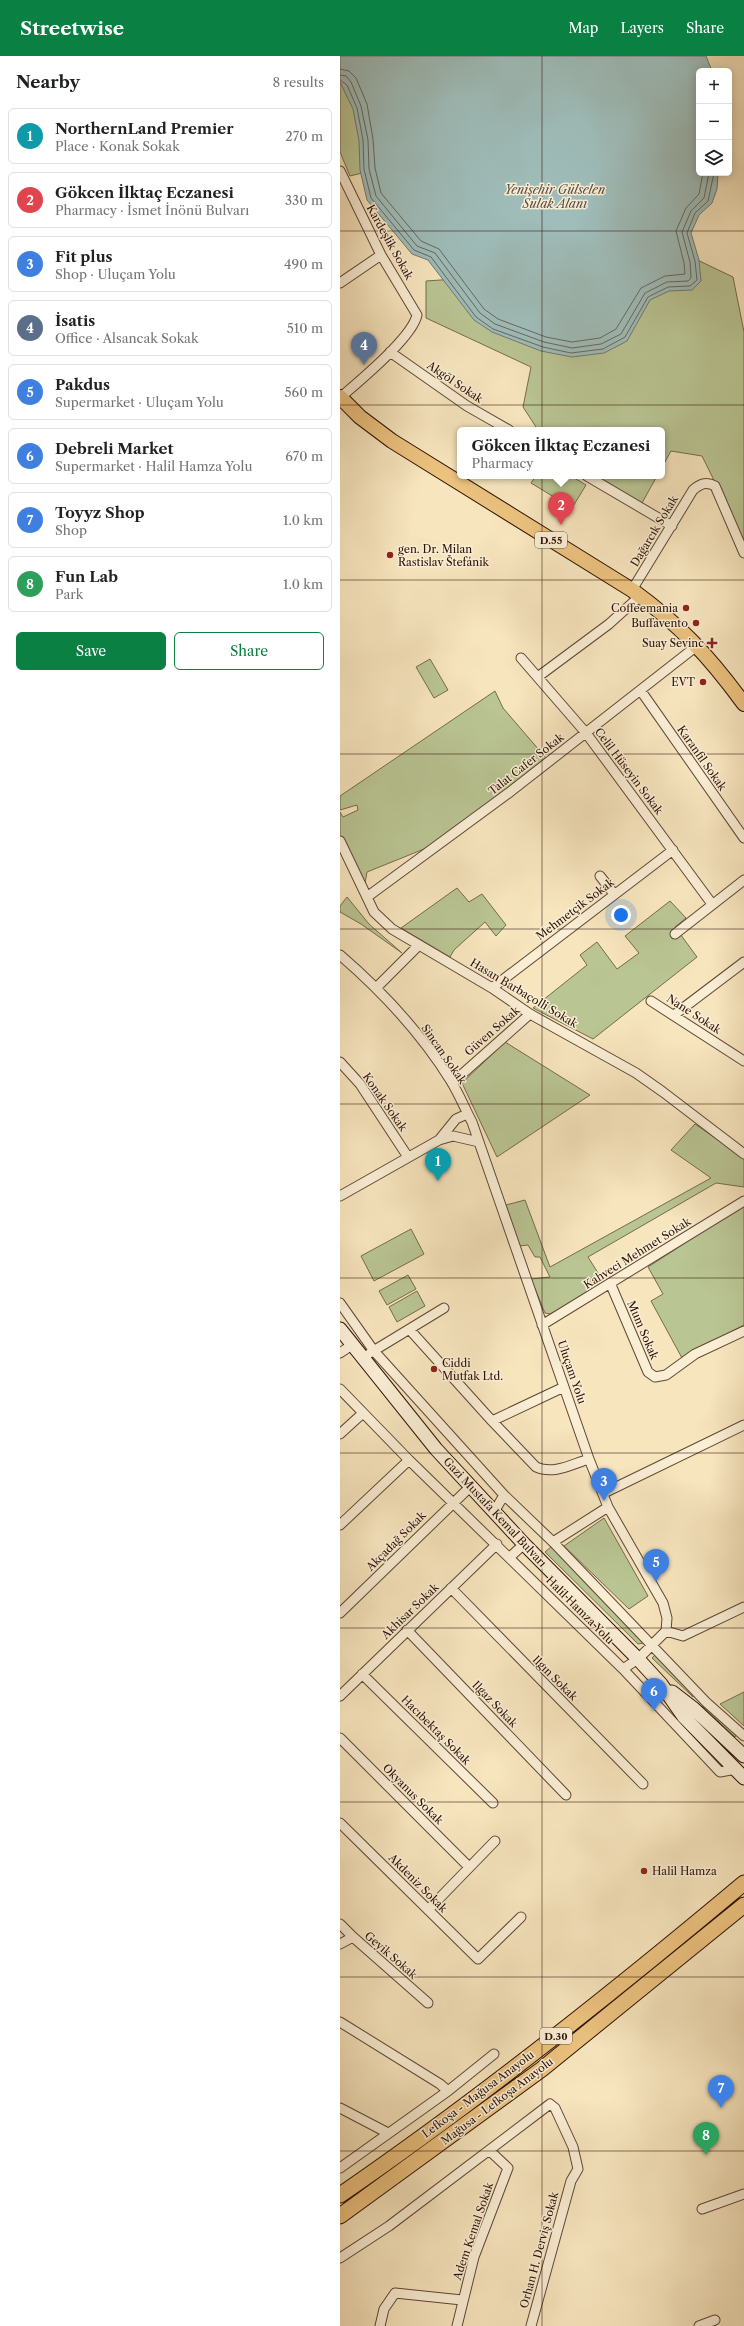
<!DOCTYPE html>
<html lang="en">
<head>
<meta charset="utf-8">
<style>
  body { margin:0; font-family:"Libre Caslon Text",serif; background:#f6f6f6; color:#202124 }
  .controls { position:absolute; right:12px; top:12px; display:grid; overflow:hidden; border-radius:6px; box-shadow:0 2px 10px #0003 }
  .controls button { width:36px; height:36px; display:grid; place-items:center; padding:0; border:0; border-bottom:1px solid #e0e0e0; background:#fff; color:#202124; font:20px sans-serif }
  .you { position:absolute; left:281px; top:859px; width:14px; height:14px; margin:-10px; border:3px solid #fff; border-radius:50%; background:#1a73e8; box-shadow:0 0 0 6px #1a73e833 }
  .badge { display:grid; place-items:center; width:26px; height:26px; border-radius:50%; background:#0b8043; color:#fff; font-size:13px; font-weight:700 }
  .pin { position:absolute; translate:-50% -33px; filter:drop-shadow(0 1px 2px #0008) }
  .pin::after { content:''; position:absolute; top:21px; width:14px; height:12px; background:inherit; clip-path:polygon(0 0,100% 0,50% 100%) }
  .popup { position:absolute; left:117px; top:371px; width:208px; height:52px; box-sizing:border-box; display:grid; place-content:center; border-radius:6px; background:#fff; filter:drop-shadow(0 1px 3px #0005); font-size:13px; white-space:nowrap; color:#757577 }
  .popup b { font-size:15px; color:#202124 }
  .popup::after { content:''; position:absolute; left:50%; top:100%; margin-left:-8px; border:8px solid transparent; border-top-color:#fff }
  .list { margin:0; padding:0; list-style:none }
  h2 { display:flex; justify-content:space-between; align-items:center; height:52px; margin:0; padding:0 16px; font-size:17px }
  h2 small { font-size:13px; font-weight:400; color:#757577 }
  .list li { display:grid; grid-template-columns:26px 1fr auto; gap:12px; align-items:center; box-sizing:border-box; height:56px; margin:0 8px 8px; padding:0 8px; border:1px solid #e0e0e0; border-radius:6px }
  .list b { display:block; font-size:15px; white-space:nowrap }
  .list p { margin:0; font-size:13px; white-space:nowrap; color:#757577 }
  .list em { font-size:13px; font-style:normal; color:#757577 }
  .actions { display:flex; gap:8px; padding:12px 16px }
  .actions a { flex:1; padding:9px 0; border:1px solid #0b8043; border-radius:6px; text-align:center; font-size:14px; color:#0b8043 }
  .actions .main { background:#0b8043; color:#fff }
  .icon { flex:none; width:22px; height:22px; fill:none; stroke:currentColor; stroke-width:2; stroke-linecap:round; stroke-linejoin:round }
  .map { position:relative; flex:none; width:404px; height:2270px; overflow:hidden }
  header { display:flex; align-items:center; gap:24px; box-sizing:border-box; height:56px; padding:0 20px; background:#0b8043; color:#fff }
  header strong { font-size:19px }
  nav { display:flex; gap:22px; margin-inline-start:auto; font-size:14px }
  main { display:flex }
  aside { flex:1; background:#fff }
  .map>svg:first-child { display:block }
  .green { fill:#bac594; stroke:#746b4c }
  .water { fill:#9fbdba; stroke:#717872 }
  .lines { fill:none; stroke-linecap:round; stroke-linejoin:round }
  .shore { stroke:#666760; stroke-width:1 }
  .minor-casing { stroke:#604633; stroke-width:11 }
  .secondary-casing { stroke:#2d1105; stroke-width:15 }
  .primary-casing { stroke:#2d1105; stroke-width:16 }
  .trunk-casing { stroke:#2d1105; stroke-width:17 }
  .minor { stroke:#faeed5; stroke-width:9 }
  .secondary { stroke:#faeed5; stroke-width:13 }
  .primary { stroke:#ecc27f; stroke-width:14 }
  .trunk { stroke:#ecc27f; stroke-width:15 }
  .grid { fill:none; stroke:#2d1105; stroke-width:1; stroke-opacity:0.55 }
  .poi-dot { fill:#8f2418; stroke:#faeed5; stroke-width:1.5 }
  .labels { text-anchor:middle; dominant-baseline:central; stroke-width:3; stroke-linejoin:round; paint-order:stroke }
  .shield { fill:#faeed5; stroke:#6a5343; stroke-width:1 }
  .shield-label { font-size:10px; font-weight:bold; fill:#2d1105 }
  .street-label { font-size:11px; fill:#2d1105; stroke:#faeed5 }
  .poi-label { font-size:11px; fill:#2d1105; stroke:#faeed5; text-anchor:end }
  .water-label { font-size:12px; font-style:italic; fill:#554d44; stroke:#faeed5 }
</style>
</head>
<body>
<header>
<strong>Streetwise</strong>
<nav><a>Map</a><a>Layers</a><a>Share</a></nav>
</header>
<main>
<aside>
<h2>Nearby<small>8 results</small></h2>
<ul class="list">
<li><span class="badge" style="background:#0f9aa8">1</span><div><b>NorthernLand Premier</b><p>Place · Konak Sokak</p></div><em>270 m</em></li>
<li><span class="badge" style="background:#e0444e">2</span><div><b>Gökcen İlktaç Eczanesi</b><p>Pharmacy · İsmet İnönü Bulvarı</p></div><em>330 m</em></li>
<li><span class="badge" style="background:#3f7fe0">3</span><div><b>Fit plus</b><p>Shop · Uluçam Yolu</p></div><em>490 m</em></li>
<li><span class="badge" style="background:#5c6f8a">4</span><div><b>İsatis</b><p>Office · Alsancak Sokak</p></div><em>510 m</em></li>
<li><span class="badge" style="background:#3f7fe0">5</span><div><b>Pakdus</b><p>Supermarket · Uluçam Yolu</p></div><em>560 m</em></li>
<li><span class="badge" style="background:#3f7fe0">6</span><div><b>Debreli Market</b><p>Supermarket · Halil Hamza Yolu</p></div><em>670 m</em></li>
<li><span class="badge" style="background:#3f7fe0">7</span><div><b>Toyyz Shop</b><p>Shop</p></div><em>1.0 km</em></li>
<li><span class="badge" style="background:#2e9e5b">8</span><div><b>Fun Lab</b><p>Park</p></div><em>1.0 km</em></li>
</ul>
<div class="actions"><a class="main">Save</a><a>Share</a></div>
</aside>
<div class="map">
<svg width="404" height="2270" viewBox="0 0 404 2270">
  <rect width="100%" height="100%" fill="#f7e5be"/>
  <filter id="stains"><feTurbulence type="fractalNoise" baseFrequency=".005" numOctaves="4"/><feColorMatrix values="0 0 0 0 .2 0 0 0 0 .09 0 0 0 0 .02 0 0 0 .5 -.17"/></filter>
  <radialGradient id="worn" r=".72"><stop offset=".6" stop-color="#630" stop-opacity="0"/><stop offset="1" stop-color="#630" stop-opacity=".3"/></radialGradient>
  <path class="green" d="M0,16l23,8 7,91 -20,5 -10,-24z
    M328,190l65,31 11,55v209l-42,-85 -31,-5 -9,16v-37h-124l-15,-23 8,-40 -105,-49v-37l29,-2z
    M196,420h35l15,9 -14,23 -41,-25z
    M257,420h60l-15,27z
    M90,603l18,31 -14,8 -18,-31z
    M155,635l8,17 43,50 -99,77 -23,14 -57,23 -2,11 -25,-47v-24l3,5 15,-7 -1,-5 -17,5v-14z
    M117,832l12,14 13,-8 24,31 -10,11 -11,-14 -31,28 -4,7 -49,-29z
    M7,841l22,27 33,29 -41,-29 -21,-12v-6z
    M330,845l16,17 -11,9 22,30 -104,82 -60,-31 54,-43 -7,-10 17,-13 20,27 22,-16 -14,-17z
    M165,986l85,53 -93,62 -35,-74z
    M355,1068l49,34v29l-28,-4 -128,74 17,27 -55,30 -5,-1 -14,-34 19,-2 -10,-20h-5l-7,-12 -9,1 -13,-41 19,-5 25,67 161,-89 -40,-28z
    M402,1150h2v119l-62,33 -31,-57 12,-7 -15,-27z
    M71,1173l13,25 -50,27 -13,-25z
    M68,1219l8,14 -29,16 -8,-14z
    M77,1235l8,15 -28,16 -8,-15z
    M264,1462l44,78 -19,13 -65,-63z
    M212,1490l92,97 -6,1 -93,-92z
    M315,1599l40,39 -2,3 -41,-39z
    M404,1636v34l-24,-22z
    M365,1647l32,31 -2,3 -33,-31z"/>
  <path class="water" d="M0,0h366l6,15h-13v102h19l-1,16 -5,14 -13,12 -8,18 8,27 2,21 -9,9 -23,1 -19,9 -23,41 -23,12 -32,4 -31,-6 -49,-19 -18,-12 -46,-60 -16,-6 -45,-54 -7,-30 -1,-29 -6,-32 -13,-27z"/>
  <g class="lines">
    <path class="shore" d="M0,13l9,2 7,7 11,26 6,35 2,29 6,25 40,48 18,8 45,60 14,10 48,18 26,5 28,-4 16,-9 25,-41 24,-12 20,-2 -1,-11 -8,-32 10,-23 13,-14 4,-21
      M0,19l6,1 5,6 10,24 7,34 1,29 7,27 41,50 18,7 45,60 15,11 49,18 28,6 29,-4 20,-10 24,-41 22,-11 21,-1 3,-3 -1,-16 -8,-30 9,-21 13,-13 5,-25
      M0,24l7,5 10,23 6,32 1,29 7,29 43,52 17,7 45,60 17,12 50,18 28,6 32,-4 22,-12 23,-40 20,-10 22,-1 7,-6 -2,-19 -8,-28 8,-20 13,-12 6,-28"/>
    <defs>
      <path id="minor" d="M0,115l41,84 36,60c-5,23 -58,66 -77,83
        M0,227l41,-28
        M50,296l77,54 42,24
        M247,420l85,50
        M292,534l61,-100c7,-6 13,-9 22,-4l29,67
        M181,602l65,75 126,171
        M199,620l70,-52 31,-28
        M301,635l103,147
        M0,785l34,71 18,17 100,59 38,26 106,59 27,19 81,62
        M260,820l14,18
        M27,841l143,-105 188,-147
        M335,878l69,-54
        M0,899c43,37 81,78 111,126 8,13 14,28 21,41l117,337 19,48 55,96 4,15 -1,13
        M37,931l42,-42
        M152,932l181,-138
        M311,945l93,60
        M334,959l70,-53
        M0,1006l20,22 48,73
        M112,1027l78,-69
        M99,1084l17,-21 11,-5
        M0,1140l99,-56 14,-4 26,6
        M271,1229l37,87 7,5 11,-2 29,-21 49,-23
        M0,1247l34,48 130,144 -10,17
        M202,1269l202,-124
        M70,1274l82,91 44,46c18,8 36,-3 53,-8
        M0,1297l12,-8
        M30,1297l74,-45
        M0,1333l69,71 214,209 97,103 16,-3
        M152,1365l72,-34
        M0,1378l23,-21
        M264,1437l140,-68
        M164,1439l49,47 55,-35
        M0,1469l69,-65
        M213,1486l153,160 38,34
        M170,1501l14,-13
        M111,1532l192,196
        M0,1557l130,-126
        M67,1574l159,165
        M326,1575l17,5 61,-29
        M283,1613l15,-10 28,-28
        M22,1618l131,129
        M0,1640l157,-152
        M0,1682l129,129
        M0,1767l138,136 43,-42
        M88,1854l67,-69
        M0,1868l13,13 75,66
        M0,1888l13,-7
        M0,1966l100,62 8,7
        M0,2052l48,25
        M0,2112l108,-77 46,-37
        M362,2153l42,-15
        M0,2202l49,-32 161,-122 5,4 18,39 5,22 -7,12 -40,145
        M40,2270l4,-17 11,-16 67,7
        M117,2270l17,-69 34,-89 -18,-17
        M359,2270l16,-6"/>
      <path id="secondary" d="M0,1273l96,120 88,95 114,115 23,25 23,33 60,61
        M332,1636l22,17 50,47"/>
      <path id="primary" d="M0,341l20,20 32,24 240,149c48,35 77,66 112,114"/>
      <path id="trunk" d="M0,2139c140,-96 274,-203 404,-312
        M0,2160l202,-147 202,-164"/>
    </defs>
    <use href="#minor" class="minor-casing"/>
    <use href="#secondary" class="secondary-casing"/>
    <use href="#primary" class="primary-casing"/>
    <use href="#trunk" class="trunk-casing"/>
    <use href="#minor" class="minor"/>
    <use href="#secondary" class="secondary"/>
    <use href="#primary" class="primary"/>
    <use href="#trunk" class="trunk"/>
  </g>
  <path class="grid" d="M202,0v2270M0,175h404M0,349h404M0,524h404M0,698h404M0,873h404M0,1048h404M0,1222h404M0,1397h404M0,1572h404M0,1746h404M0,1921h404M0,2095h404"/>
  <g class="poi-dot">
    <circle cx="50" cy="499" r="4"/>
    <circle cx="346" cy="552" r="4"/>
    <circle cx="356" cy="567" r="4"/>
    <path d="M370 581h4v4h4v4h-4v4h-4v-4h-4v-4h4z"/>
    <circle cx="363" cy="626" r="4"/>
    <circle cx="94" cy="1313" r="4"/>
    <circle cx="304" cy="1815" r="4"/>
  </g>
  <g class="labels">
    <g class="shield">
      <rect x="195" y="476" width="32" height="16" rx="3"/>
      <rect x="200" y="1972" width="32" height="16" rx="3"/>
    </g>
    <g class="shield-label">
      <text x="211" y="484">D.55</text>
      <text x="216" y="1980">D.30</text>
    </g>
    <g class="street-label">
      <text transform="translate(50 186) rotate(61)">Kardeşlik Sokak</text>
      <text transform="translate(115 326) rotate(34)">Akgöl Sokak</text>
      <text transform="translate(314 475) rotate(-59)">Dağarcık Sokak</text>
      <text transform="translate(362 702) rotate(55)">Karanfil Sokak</text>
      <text transform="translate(186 708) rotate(-38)">Talat Cafer Sokak</text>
      <text transform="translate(289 715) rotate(53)">Celil Hüseyin Sokak</text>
      <text transform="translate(235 853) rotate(-37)">Mehmetçik Sokak</text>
      <text transform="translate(184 937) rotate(31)">Hasan Barbaçolli Sokak</text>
      <text transform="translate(354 958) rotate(33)">Nane Sokak</text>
      <text transform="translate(152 975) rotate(-41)">Güven Sokak</text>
      <text transform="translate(104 998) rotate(55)">Sincan Sokak</text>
      <text transform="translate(45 1046) rotate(55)">Konak Sokak</text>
      <text transform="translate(297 1197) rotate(-32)">Kahveci Mehmet Sokak</text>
      <text transform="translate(303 1274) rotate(67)">Mum Sokak</text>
      <text transform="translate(232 1316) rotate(71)">Uluçam Yolu</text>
      <text transform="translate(155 1456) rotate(47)">Gazi Mustafa Kemal Bulvarı</text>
      <text transform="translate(56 1485) rotate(-45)">Akçadağ Sokak</text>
      <text transform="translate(240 1554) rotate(45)">Halil Hamza Yolu</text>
      <text transform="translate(70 1555) rotate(-44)">Akhisar Sokak</text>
      <text transform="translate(215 1622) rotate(45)">Ilgın Sokak</text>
      <text transform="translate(155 1648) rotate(46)">Ilgaz Sokak</text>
      <text transform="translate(96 1674) rotate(45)">Hacıbektaş Sokak</text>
      <text transform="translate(73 1738) rotate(45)">Okyanus Sokak</text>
      <text transform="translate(78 1827) rotate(45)">Akdeniz Sokak</text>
      <text transform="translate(51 1899) rotate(41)">Geyik Sokak</text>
      <text transform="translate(138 2038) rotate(-37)">Lefkoşa - Mağusa Anayolu</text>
      <text transform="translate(157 2045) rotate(-37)">Mağusa - Lefkoşa Anayolu</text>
      <text transform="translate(133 2175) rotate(-71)">Adem Kemal Sokak</text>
      <text transform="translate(199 2194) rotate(-75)">Orhan H. Derviş Sokak</text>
    </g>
    <g class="poi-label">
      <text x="58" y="493" text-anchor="start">gen. Dr. Milan<tspan x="58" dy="13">Rastislav Štefánik</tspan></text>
      <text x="338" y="552">Coffeemania</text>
      <text x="348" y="567">Buffavento</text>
      <text x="364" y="587">Suay Sevinc</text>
      <text x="355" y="626">EVT</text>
      <text x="102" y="1307" text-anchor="start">Ciddi<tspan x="102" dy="13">Mutfak Ltd.</tspan></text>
      <text x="312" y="1815" text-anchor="start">Halil Hamza</text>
    </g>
    <g class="water-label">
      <text x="215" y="133">Yenişehir Gülselen<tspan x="215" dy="14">Sulak Alanı</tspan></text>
    </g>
  </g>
  <rect width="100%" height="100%" filter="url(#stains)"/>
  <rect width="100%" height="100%" fill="url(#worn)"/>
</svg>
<div class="controls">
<button>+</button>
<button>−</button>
<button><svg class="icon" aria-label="layers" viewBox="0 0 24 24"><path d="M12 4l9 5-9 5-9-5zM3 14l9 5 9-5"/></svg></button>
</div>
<div class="you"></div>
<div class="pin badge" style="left:98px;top:1125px;background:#0f9aa8">1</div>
<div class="pin badge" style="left:221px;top:469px;background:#e0444e">2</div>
<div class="popup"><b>Gökcen İlktaç Eczanesi</b>Pharmacy</div>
<div class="pin badge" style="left:264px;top:1445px;background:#3f7fe0">3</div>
<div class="pin badge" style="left:24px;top:309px;background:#5c6f8a">4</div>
<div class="pin badge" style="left:316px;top:1526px;background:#3f7fe0">5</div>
<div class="pin badge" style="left:314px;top:1655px;background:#3f7fe0">6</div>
<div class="pin badge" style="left:381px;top:2052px;background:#3f7fe0">7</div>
<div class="pin badge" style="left:366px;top:2099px;background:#2e9e5b">8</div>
</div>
</main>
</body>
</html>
